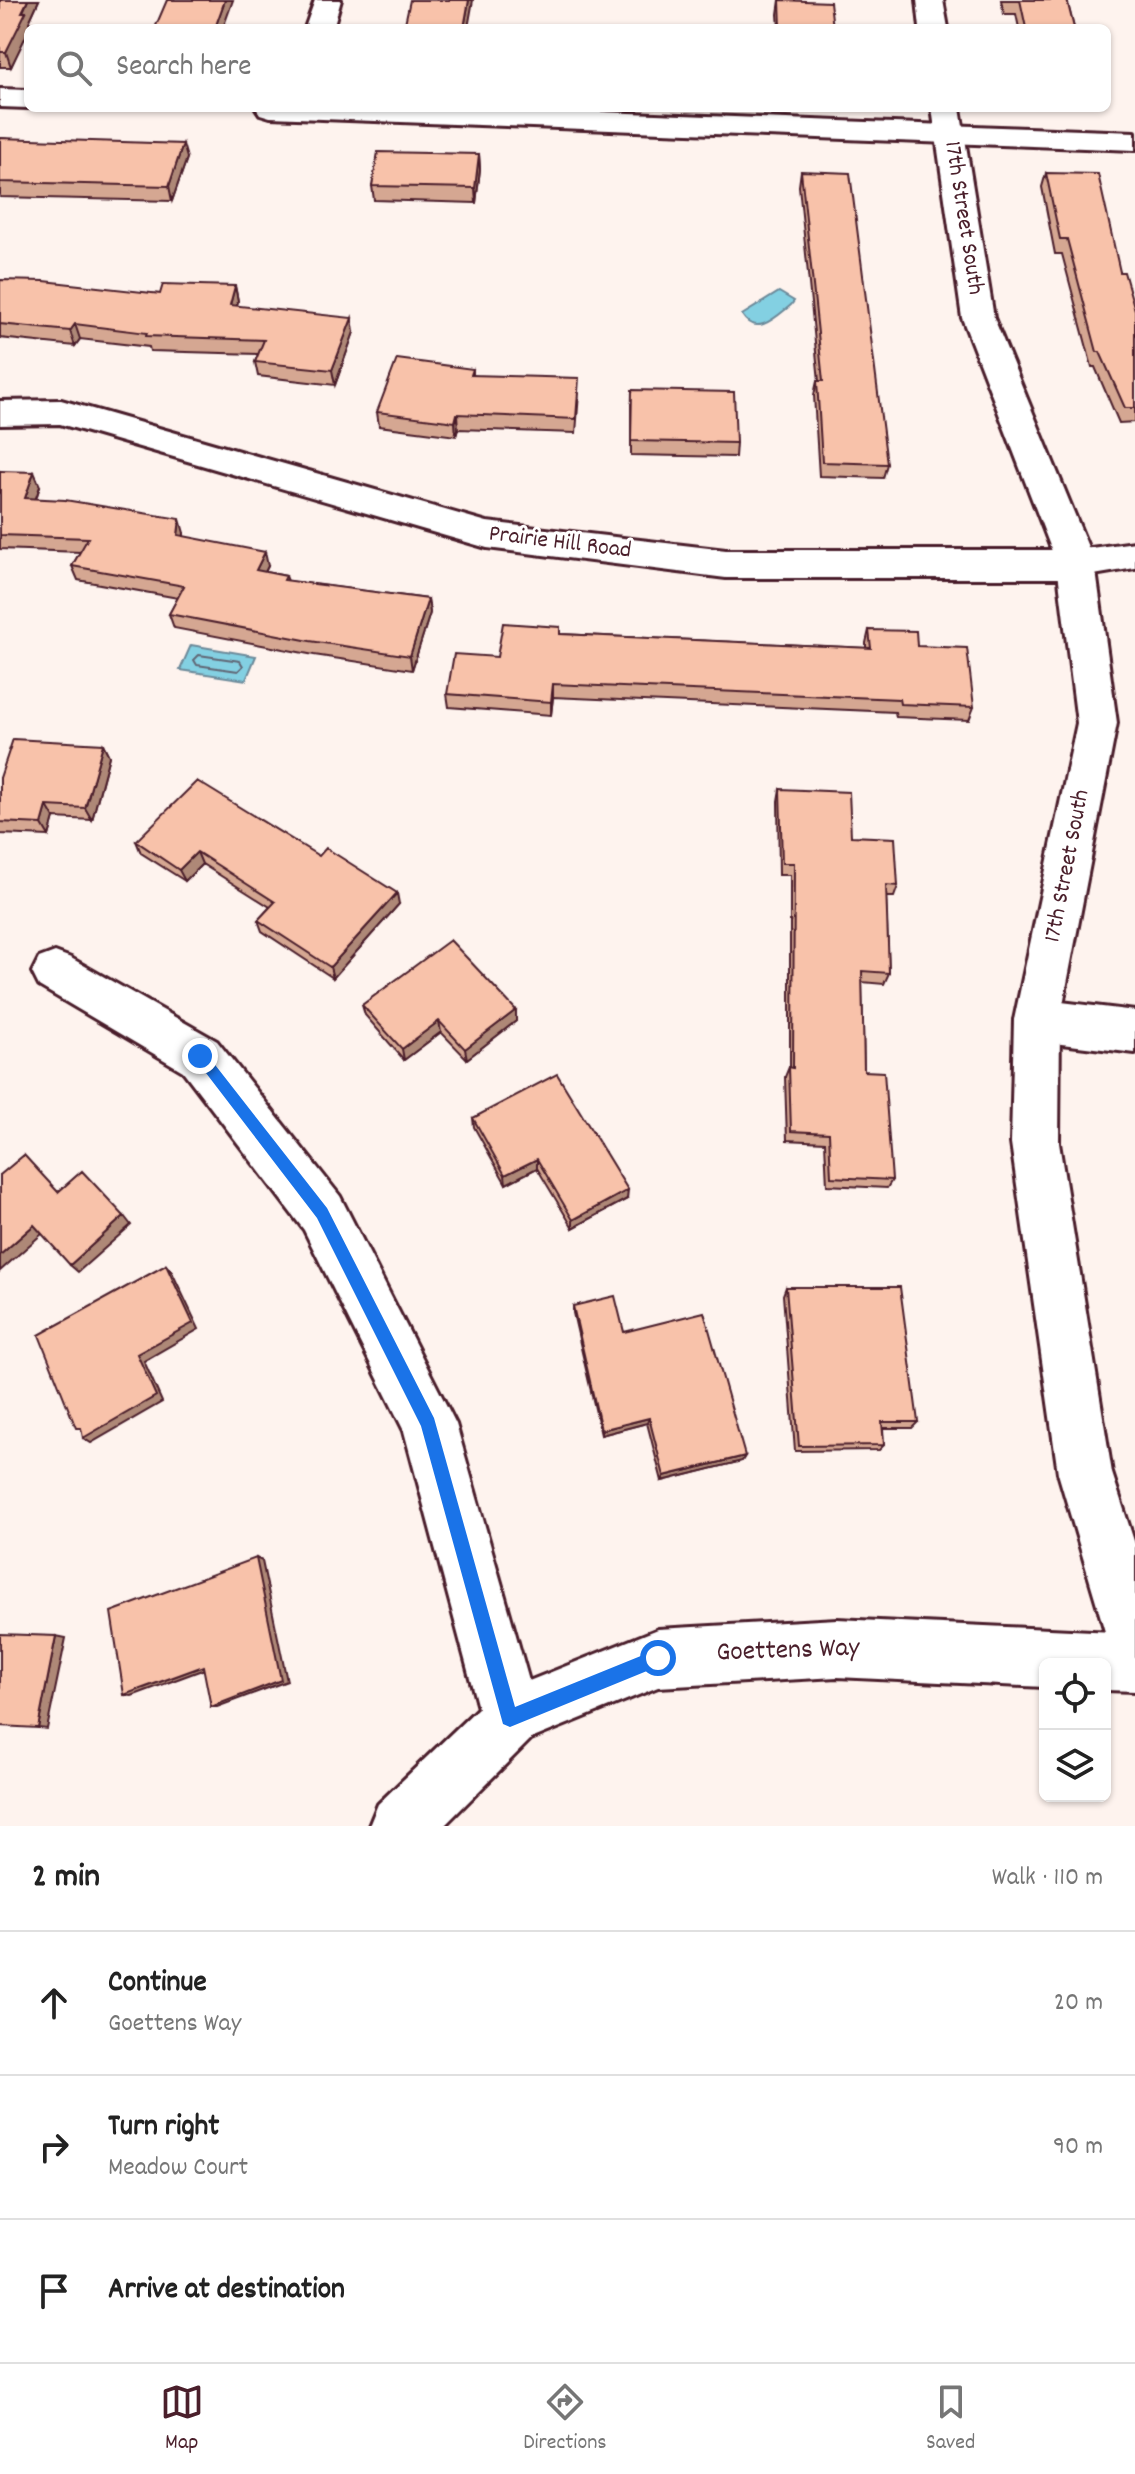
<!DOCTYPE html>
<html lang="en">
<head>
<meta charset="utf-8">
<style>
  body { margin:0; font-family:Dekko,sans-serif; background:#f2f2f2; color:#222 }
  .controls { position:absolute; right:24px; bottom:24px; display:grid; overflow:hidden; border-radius:12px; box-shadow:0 2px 6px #0004 }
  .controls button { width:72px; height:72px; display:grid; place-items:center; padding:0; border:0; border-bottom:2px solid #e0e0e0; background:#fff; color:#222; font:40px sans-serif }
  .stop { position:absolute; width:24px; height:24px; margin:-18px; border:6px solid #1a73e8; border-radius:50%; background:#fff }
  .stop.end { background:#1a73e8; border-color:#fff; box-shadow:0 2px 8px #0008 }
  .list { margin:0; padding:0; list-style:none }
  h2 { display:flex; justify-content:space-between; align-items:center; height:104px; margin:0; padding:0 32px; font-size:34px }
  h2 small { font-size:26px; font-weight:400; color:#767676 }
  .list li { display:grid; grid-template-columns:52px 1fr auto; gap:24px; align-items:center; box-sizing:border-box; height:144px; padding:0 32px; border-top:2px solid #e0e0e0 }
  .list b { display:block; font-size:30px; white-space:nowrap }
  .list p { margin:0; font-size:26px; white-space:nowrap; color:#767676 }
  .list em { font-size:26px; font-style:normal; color:#767676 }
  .icon { flex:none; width:44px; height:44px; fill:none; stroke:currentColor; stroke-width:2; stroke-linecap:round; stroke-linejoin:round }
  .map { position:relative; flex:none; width:1135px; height:1826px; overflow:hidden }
  .search { position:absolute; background:#fff; box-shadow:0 2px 6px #0004; left:24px; right:24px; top:24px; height:88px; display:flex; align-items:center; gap:20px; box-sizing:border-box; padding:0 28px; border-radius:12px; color:#767676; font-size:30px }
  .sheet { height:536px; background:#fff }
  nav { display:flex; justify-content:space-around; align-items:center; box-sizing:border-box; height:112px; border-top:2px solid #e0e0e0; background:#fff; font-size:22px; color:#767676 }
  nav a { display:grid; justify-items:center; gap:4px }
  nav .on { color:#4a1f2b }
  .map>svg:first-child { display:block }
  .water { fill:#83d0e2; stroke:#6c8999; stroke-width:2 }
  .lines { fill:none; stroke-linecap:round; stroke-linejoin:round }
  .shore { stroke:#616674; stroke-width:2 }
  .minor-casing { stroke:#4a1f2b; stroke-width:6 }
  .tertiary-casing { stroke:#4a1f2b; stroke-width:6 }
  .minor { fill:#fff; fill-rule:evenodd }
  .tertiary { fill:#fff; fill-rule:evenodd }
  .wall { fill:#d5a792; stroke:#4a1f2b; stroke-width:2 }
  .shaded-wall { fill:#ae8877; stroke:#4a1f2b; stroke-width:2 }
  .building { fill:#f8c2aa; stroke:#4a1f2b; stroke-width:2 }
  .route { fill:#1a73e8 }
  .labels { text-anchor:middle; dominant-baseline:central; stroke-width:6; stroke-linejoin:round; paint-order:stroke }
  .street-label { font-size:24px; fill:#4a1f2b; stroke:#fff }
  .near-street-label { font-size:28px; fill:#4a1f2b; stroke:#fff }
</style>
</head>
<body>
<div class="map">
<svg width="1135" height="1826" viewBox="0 0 1135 1826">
  <rect width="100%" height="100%" fill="#fef3ee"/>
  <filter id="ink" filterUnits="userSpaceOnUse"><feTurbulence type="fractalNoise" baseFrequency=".0125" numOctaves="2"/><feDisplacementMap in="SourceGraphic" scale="16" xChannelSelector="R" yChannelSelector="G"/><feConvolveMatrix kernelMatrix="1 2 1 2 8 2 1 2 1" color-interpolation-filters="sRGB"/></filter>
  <g filter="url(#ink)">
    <path class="water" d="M779,292l15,9 -3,4c-14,11 -35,33 -49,10z
      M191,645l65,11 -10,24 -66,-10z"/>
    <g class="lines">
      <path class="shore" d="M199,655l41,6 3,5 -5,5 -41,-6 -3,-5z"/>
      <defs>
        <path id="minor" d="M315,0h26l-8,28h-28z
          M0,89l28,1v18l-28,-1z
          M256,108h240l639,24v18l-865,-33 -10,-3z
          M61,400l426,122 239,28h350l59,-8v26l-59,10h-350l-239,-30 -427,-124 -60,1v-24z
          M55,952l16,6 146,83 123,155 116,228 73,257 129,-52 179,-10 298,14v58l-30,-1v-26h-60v23l-208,-10 -179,10 -127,52 -87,87h-75l9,-22 100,-96 -74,-277 -100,-201 -121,-159 -144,-85 -7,-14 7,-14z
          M1037,999l98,12v42l-98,-12 -16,-6 -7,-15 7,-15z"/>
        <path id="tertiary" d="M917,0h26l5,28h-28z
          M932,108h28l34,210 101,246 22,159 -57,297 -1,123 53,330 23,71v120l-20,-9 -9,-20 -48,-162 -47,-330 3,-123 63,-297 -20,-159 -95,-246z"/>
      </defs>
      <use href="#minor" class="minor-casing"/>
      <use href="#tertiary" class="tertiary-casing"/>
      <use href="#minor" class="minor"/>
      <use href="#tertiary" class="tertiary"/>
    </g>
    <path class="wall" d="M0,0h39l-10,22 2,5 -3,1 -17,39h-11z
      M780,0l53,28h-54l-1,-14z
      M1001,0h66l7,28h-55l-3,-14h-12z
      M0,138l187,20 -15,43 -172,-4z
      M479,154l1,15 -4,34 -102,-3 -2,-14z
      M801,171l86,293 -4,14 -64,-2 -5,-81 3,-14h2l-20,-195z
      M1046,173l74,99 15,38v112l-16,1 -24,-56h-3l-30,-113h-7l-13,-67z
      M0,280l160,14 75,-8 3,15 -1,5 117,26 -19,53 -77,-9 -3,-14 3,-8 -108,-3 -1,-4 -69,-8 -5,7 -75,-8z
      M473,369v6l106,18 -3,40 -118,-4 -2,7 -77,-10 -2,-14z
      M631,404l105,39 -1,14 -104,-2z
      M0,471l40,15 -4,13 148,34v4l84,29 -3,6 21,4 2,5 140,18 2,14 -18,57 -98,-15 -140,-27 -5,-14 9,-16 -100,-18 -6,-14 8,-14 -80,-3z
      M560,627v7l306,14v-5l3,-13 48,16 57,61 -5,13 -73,-3 -1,-5 -342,-15 -2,18 -102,-8 -2,-13 50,-37z
      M103,744l6,12 -17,64 -38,-2 -5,18 -49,-2v-56z
      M780,789l71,47 47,50 -4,11h-8l3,76 -5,11 -22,-2 2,89 28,109 -5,8 -60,-3 -2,-43 -38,-2 -2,-63 4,-10h1v-192h-11l-1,-74z
      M136,841l183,15 80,48 -66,74 -71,-47 -4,-11 12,-13 -68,-43 -17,17 -44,-28z
      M362,1005l154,5v11l-49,38 -26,-27 -37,28 -39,-45z
      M473,1118l154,81 -54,29 -36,-60 -31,16 -32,-57z
      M786,1287l132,135 -6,6h-29l1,17 -5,5 -84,1 -12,-156z
      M573,1306l51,26 121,124 -3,5 -80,20 -15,-58 -46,12 -28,-122z"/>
    <path class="shaded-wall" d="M28,0h11l-10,22 2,5 -3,1v4l-17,35 -5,-15z
      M225,0h8l-10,28h-8z
      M469,0h4l-5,28h-4z
      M183,144l4,14 -15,43 -3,-15z
      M479,154l1,15 -4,34 -1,-15z
      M235,286l3,15 -5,19 -3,-15z
      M352,318l2,14 -19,53 -3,-15z
      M75,324l5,15 -5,7 -5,-15z
      M457,414l1,15 -2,7 -1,-14z
      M34,472l6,14 -9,26 -6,-14z
      M180,519l4,14 -2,16 -4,-14z
      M265,552l3,14 -9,18 -3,-14z
      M428,599l2,14 -18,57 -2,-14z
      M553,684v13l-2,18v-13z
      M103,744l6,12 -17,64 -7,-12z
      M47,806l7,12 -5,18 -7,-12z
      M197,852l5,12 -17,17 -6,-11z
      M397,893l2,11 -66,74 -3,-11z
      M516,1010v11l-49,38 -2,-10z
      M439,1021l2,11 -37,28 -2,-11z
      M537,1159v9l-31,16 -1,-9z
      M628,1190l-1,9 -54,29v-8z
      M124,1216l7,9 -53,47 -8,-7z
      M34,1225l9,8 -43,38v-16z
      M166,1265l6,7 27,57 -55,32 18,41 -71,41 -8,-5 54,-84z
      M649,1418l-2,5 -46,12v-5z
      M745,1456l-3,5 -80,20 2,-5z
      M256,1558l6,3 25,120 -70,26h-6z
      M56,1636l10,2 -19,91 -9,-1z
      M203,1666l7,1 -78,29 -8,-1z"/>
    <path class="building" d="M0,0h28l-6,12h4l-20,40h-6z
      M167,0h58l-10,28h-60z
      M410,0h59l-5,28h-60z
      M780,0l50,2 3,26h-52z
      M1020,0h47l7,28h-48z
      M0,138l183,6 -14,42 -169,-4z
      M378,152l101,2 -4,34 -103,-2z
      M801,171l49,2 37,291 -65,-2 -5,-81h6z
      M1046,173l52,1 22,98h4l11,38v98h-10l-25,-56h-3l-30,-113h-7z
      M0,280l44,1 116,13 3,-10 72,2 -5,19 122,13 -20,52 -77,-8 9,-22 -118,-4 1,-3 -72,-9 -5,7 -70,-7z
      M397,359l76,10 -2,6 108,3 -3,41 -119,-5 -2,8 -78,-10z
      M632,390l102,2 2,51 -105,-2z
      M0,471l34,1 -9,26 40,2 115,19 -2,16 87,17 -9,18 30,6 -2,4 144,19 -18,57 -100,-15 -141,-27 15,-28 -112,-20 16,-28 -88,-3z
      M503,623l57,4v7l311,14 -2,-18 47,1 1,15 50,2 7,59 -74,-3 -1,-5 -346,-15 -2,18 -104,-8 7,-40 43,3z
      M13,739l90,5 -18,64 -38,-2 -5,18 -42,-2v-44z
      M197,781l122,75 7,-8 71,45 -67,74 -72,-47 17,-18 -78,-50 -18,18 -43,-29z
      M780,789l69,3 2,44 44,2 3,48 -12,-1 3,88 -27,-2 2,100 20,1 8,108 -61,-3 -2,-44 -38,-2 -2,-64 4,1 1,-205h-12z
      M450,940l66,70 -51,39 -26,-28 -37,28 -40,-44z
      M557,1074l71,116 -55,30 -36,-61 -32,16 -32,-57z
      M24,1155l34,37 24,-21 42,45 -54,49 -36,-40 -34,30v-80z
      M166,1265l27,58 -56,31 19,42 -73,42 -2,-10h-5l-37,-93z
      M786,1287h114l18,135h-36l2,23 -85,1z
      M615,1296l9,36 80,-20 41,144 -81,20 -15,-58 -48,12 -28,-124z
      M256,1558l25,122 -70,27 -8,-41 -79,29 -13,-83z
      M0,1634l56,2 -18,92 -38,-2z"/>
  </g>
  <path class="route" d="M200,1050l5,2 122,156 107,210 81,289 143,-58 6,3 3,6 -3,6 -154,63 -7,-3 -82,-298 -104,-208 -121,-158v-8z"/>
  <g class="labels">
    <g class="street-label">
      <text transform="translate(963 218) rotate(81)">17th Street South</text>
      <text transform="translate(560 543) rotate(7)">Prairie Hill Road</text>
      <text transform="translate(1068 866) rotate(-79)">17th Street South</text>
    </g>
    <g class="near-street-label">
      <text transform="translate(788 1652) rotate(-2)">Goettens Way</text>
    </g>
  </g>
</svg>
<div class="controls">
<button><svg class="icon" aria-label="locate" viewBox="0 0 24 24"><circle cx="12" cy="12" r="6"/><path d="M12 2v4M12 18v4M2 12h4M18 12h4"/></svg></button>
<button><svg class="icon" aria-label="layers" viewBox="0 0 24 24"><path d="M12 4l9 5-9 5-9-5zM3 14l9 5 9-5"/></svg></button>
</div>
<div class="stop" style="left:658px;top:1658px"></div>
<div class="stop end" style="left:200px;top:1056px"></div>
<div class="search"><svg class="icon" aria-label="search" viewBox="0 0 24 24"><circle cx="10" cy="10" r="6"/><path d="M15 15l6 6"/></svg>Search here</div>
</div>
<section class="sheet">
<h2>2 min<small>Walk · 110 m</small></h2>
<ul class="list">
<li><svg class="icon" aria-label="ahead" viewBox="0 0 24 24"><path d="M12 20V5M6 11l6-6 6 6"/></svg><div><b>Continue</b><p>Goettens Way</p></div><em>20 m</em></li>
<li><svg class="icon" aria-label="right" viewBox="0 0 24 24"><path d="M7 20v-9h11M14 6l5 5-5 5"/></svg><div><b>Turn right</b><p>Meadow Court</p></div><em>90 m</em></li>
<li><svg class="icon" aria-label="arrive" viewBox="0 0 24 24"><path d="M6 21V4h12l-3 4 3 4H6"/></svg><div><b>Arrive at destination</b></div></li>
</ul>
</section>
<nav>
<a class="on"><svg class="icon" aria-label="map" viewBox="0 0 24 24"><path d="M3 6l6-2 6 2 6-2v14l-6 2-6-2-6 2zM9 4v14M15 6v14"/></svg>Map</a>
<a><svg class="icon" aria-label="directions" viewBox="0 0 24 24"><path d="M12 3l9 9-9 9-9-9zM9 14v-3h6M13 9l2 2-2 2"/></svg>Directions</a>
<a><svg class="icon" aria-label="saved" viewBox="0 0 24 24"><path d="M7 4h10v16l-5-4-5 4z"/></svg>Saved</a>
</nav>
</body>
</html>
